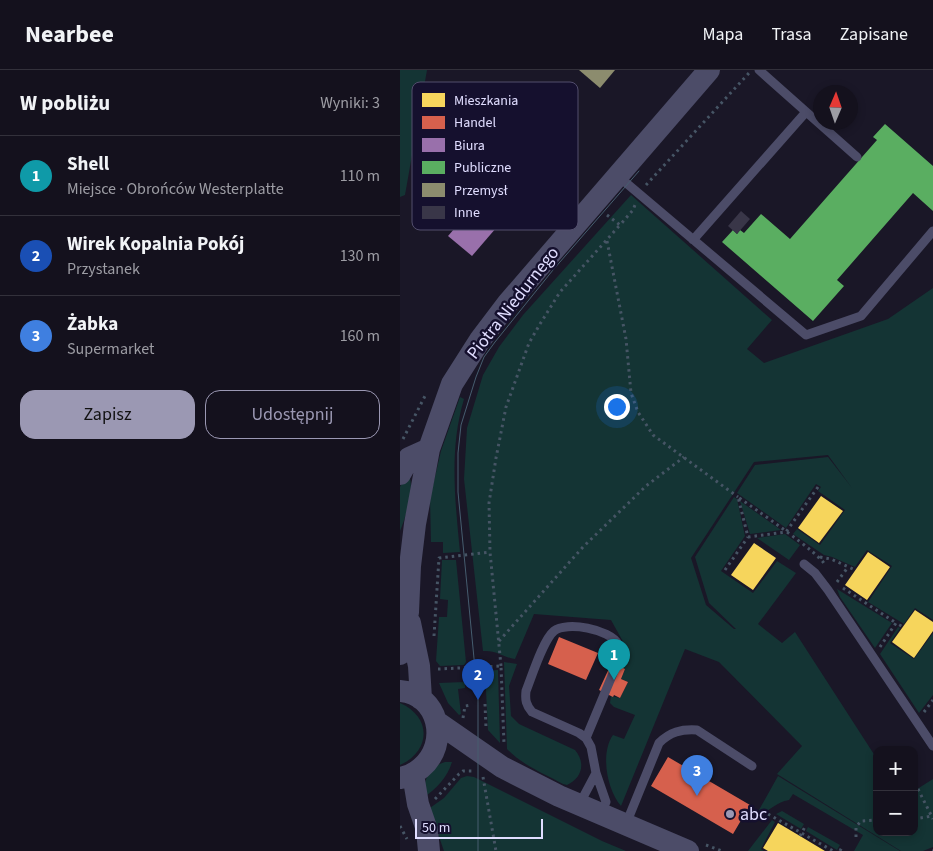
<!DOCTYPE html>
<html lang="pl">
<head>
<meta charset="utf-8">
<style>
  body { margin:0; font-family:"Source Sans 3",sans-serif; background:#211f2a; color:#f1f3f6 }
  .controls { position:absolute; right:15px; bottom:15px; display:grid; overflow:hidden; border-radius:10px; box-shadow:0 2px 8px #0003 }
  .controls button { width:45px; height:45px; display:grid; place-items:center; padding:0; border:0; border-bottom:1px solid #33313b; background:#14111d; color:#f1f3f6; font:25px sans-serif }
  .compass { position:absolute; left:413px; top:15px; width:45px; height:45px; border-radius:50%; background:#14111d; box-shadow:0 2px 8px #0003; rotate:2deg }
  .scale { position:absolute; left:15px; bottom:12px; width:128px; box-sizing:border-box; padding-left:5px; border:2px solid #e0ddff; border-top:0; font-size:14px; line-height:18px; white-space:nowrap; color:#e0ddff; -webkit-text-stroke:4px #15102e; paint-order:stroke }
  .you { position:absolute; left:216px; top:336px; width:18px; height:18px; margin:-12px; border:4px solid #fff; border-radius:50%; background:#1a73e8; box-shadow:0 0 0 8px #1a73e833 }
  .badge { display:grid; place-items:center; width:32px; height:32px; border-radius:50%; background:#9b98b3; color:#fff; font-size:16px; font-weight:700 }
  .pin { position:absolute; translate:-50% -41px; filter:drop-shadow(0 1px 2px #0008) }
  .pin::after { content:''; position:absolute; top:26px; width:18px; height:15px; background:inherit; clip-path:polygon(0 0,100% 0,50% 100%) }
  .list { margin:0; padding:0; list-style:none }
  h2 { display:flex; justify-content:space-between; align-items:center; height:65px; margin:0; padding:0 20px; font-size:21px }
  h2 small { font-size:16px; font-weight:400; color:#9d9da4 }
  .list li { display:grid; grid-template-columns:32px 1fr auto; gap:15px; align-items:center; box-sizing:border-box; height:80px; padding:0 20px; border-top:1px solid #33313b }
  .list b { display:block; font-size:19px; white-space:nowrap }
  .list p { margin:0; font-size:16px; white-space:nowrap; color:#9d9da4 }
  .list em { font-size:16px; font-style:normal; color:#9d9da4 }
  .actions { display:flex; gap:10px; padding:15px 20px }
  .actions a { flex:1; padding:11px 0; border:1px solid #9b98b3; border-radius:15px; text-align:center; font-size:18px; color:#9b98b3 }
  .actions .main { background:#9b98b3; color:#111 }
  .map { position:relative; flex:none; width:533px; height:781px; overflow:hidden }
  header { display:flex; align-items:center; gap:30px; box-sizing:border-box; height:70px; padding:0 25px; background:#14111d; border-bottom:1px solid #33313b }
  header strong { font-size:24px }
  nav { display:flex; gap:28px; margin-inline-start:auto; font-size:18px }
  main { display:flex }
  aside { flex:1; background:#14111d }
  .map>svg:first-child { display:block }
  .green { fill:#143434 }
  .homes { fill:#f6d55c }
  .shops { fill:#d6604d }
  .offices { fill:#9970ab }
  .public { fill:#5aae61 }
  .industry { fill:#8c8c6e }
  .building { fill:#393648 }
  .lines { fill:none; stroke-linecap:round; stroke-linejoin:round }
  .path { stroke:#465565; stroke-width:3; stroke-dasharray:2.5 4; stroke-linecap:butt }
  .service { stroke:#4c4c68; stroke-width:9 }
  .tertiary { stroke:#4c4c68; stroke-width:22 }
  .tram { stroke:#465d6f; stroke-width:1 }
  .poi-dot { fill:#9b98b3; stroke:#15102e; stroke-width:2 }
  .labels { text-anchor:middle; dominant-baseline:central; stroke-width:5; stroke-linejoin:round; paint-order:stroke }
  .street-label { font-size:18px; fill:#e0ddff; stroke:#15102e }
  .poi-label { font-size:18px; fill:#e0ddff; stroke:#15102e; text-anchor:start }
  .key { fill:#15102e; stroke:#524e6d; stroke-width:1 }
  .key-label { font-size:14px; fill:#e0ddff }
</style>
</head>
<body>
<header>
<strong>Nearbee</strong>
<nav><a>Mapa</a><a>Trasa</a><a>Zapisane</a></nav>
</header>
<main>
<aside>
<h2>W pobliżu<small>Wyniki: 3</small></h2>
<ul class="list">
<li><span class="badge" style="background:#0f9aa8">1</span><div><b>Shell</b><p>Miejsce · Obrońców Westerplatte</p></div><em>110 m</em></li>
<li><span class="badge" style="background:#1a4fb4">2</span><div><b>Wirek Kopalnia Pokój</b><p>Przystanek</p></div><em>130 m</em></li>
<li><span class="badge" style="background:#3f7fe0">3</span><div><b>Żabka</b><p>Supermarket</p></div><em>160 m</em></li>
</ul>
<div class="actions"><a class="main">Zapisz</a><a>Udostępnij</a></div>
</aside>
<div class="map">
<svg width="533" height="781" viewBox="0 0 533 781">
  <rect width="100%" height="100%" fill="#1a1727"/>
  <path class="green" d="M0,0h27l-22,125 -5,2z
    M231,125l141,125 -25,29 17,14 124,-44 45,-31v332l-18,-12 -11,16 -36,-22 24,-36 -25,-16 -12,17 -23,-10 -8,-2 -31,-21 4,-5 23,16 25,-35 -27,-19 3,-4 -5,-3 -30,44 -49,-35 18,-28 73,-8 24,31 -24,-33 -74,7 -63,96 15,47 28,24h2l-27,-26 -14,-46 39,-60 3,2 8,37 -24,35 32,22 24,-32 19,12 -38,51 24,19 13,-11 82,127v73h37v-41l19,-12v68l-10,4h-22l-124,-77 25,-28 -83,-84 -34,-13 -64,157c-14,-16 -21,-53 -8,-71l11,4 11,-24 -21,-8 -4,-4 1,-7 9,2 8,-16 -7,-3 4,-10 -2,-2 3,-20 -15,-27 -77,-6 -19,45c-13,-2 -18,-9 -32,-8l-19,-172 3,-51 16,-53 16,-28 24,-32z
    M60,327l4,2c-15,50 -9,101 -4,153l-17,1v-11h-12l-1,-44 11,-47z
    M9,406c6,11 -4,44 -9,55v-44l5,-10z
    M340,431l41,29 -31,4z
    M385,464l15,11 -11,15 -32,-22z
    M42,490h14l10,102 -2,3 -24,1 -4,-5 3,-44h8l1,-17 -8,-1z
    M437,519l55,34 -17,25 -35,-51z
    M498,557l2,1 -10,15 24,16 19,-26v62l-14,18 -39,-59z
    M104,592l13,2 -8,22 2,30 8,8 56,26c11,13 7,28 -8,35l-4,-1c-18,-10 -41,-19 -56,-35z
    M98,600l2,73 -12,-13 -3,-59z
    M65,612v6l-7,1 3,25 -2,1 -11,-12 -9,-20z
    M0,633c32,14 31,48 0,62z
    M45,692h7c-5,16 -15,26 -29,36 2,-18 3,-30 22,-36z
    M67,706l7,1 128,64 24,10h-182l-9,-26 -8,-15 17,-12 17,-20z
    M378,706l122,75h-46l9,-16 -70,-41 -4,6c-13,2 -20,12 -28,13l-2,-3z
    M382,741l22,13 -3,5 -25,-15z
    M372,750l3,2 -14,27 3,2h-16z
    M408,757l32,18 -3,5 -31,-19z"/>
  <path class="homes" d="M421,426l22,15 -24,32 -21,-15z
    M354,473l22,15 -23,32 -22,-15z
    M468,482l22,15 -23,33 -22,-15z
    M515,540l18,12v9l-19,27 -22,-16z
    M378,753l22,13 25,15h-57l-5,-3z"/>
  <path class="shops" d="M159,567l39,16 -12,27 -38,-16z
    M212,592l13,7 -4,10 7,3 -8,16 -6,-3 -1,2 -14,-7z
    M268,687l82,48 -17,29 -82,-48z"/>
  <path class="offices" d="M139,61l23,20 -90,105 -24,-20z"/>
  <path class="public" d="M485,54l48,42v45l-20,-18 -76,87 7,6 -31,35 -91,-79 11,-12 4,4 3,-4 4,3 17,-19 29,25 87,-99 -4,-3z"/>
  <path class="industry" d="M179,0h36l-15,18z"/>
  <path class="building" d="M341,141l9,8 -13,15 -9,-8z"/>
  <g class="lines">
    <path class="path" d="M246,115l103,-112
      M207,145l13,10 13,-15 2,-5
      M207,171l19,98 5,54 7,19 15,23 85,62
      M3,369l23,-45
      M418,417l-32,45 -38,5 -10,-40c14,10 83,57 87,68
      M420,487l11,2 24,11
      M325,500l23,-33
      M437,512l11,-15
      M443,518l53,35
      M34,566l5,-78 51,-6
      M99,571l84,-94 63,-61 38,-29
      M480,577l16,-24 7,4
      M101,596l-11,-114 -1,-49 7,-45 10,-51 23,-64 11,-19 20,-32 60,-67
      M38,599l63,-3 3,78
      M85,634l1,24
      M524,642l9,-12
      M63,648l2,-12 7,-1
      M83,707l13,74
      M518,719l15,30
      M35,729l24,-25 4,-3h9
      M368,744l65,37
      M514,749l18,-3
      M0,756l7,13
      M400,766l6,-11
      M456,767v-10l5,-6 16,-1
      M306,775l16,6
      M440,781l2,-4
      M532,781h1"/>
    <path class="service" d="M359,0l98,87
      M218,106l188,159 55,-19 72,-85
      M293,170l113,-128
      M404,494l11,9 13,17 105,156
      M186,668l33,-79c0,-5 2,-11 -1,-15 -8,-15 -52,-23 -64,-13 -11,9 -22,45 -28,60 -1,9 0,14 6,21l47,21 7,5 5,9 5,26 10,29 -6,11
      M179,735l17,-32
      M226,754l33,-81c11,-11 22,-14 38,-13l55,36"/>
    <path class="tertiary" d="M0,404l9,-16 20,-9
      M10,553l9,43 2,33
      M0,584l8,-42 2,-46 5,-42 14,-75 23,-65 28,-44 28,-37 201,-233
      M0,621c39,3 50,53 21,77 -6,5 -13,9 -21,10
      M37,652l65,45 57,29 129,55
      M13,704l5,30 9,26 2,21"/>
    <path class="tram" d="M78,781v-151l-20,-208v-39l3,-28 15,-48 8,-20 11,-15 58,-72 86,-99"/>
  </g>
  <circle class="poi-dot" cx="330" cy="744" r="5"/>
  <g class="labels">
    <g class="street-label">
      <text transform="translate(113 233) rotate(-52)">Piotra Niedurnego</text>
    </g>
    <g class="poi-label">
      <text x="340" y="744">abc</text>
    </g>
  </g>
  <rect x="12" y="12" width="166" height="148" rx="8" class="key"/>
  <rect x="22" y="23" width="23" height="14" fill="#f6d55c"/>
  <rect x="22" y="46" width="23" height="13" fill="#d6604d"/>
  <rect x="22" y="68" width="23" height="14" fill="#9970ab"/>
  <rect x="22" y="91" width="23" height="13" fill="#5aae61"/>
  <rect x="22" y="113" width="23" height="14" fill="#8c8c6e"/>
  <rect x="22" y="136" width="23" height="13" fill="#393648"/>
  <g class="key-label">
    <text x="54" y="35">Mieszkania</text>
    <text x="54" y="57">Handel</text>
    <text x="54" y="80">Biura</text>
    <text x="54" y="102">Publiczne</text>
    <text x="54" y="125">Przemysł</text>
    <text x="54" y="147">Inne</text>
  </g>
</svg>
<div class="controls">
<button>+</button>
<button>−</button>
</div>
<svg class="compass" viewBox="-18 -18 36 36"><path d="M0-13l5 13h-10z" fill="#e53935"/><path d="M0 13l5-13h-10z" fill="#9d9da4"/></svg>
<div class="scale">50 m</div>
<div class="you"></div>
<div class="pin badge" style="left:214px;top:610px;background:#0f9aa8">1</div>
<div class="pin badge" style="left:78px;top:630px;background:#1a4fb4">2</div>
<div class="pin badge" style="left:297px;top:726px;background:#3f7fe0">3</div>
</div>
</main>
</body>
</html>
